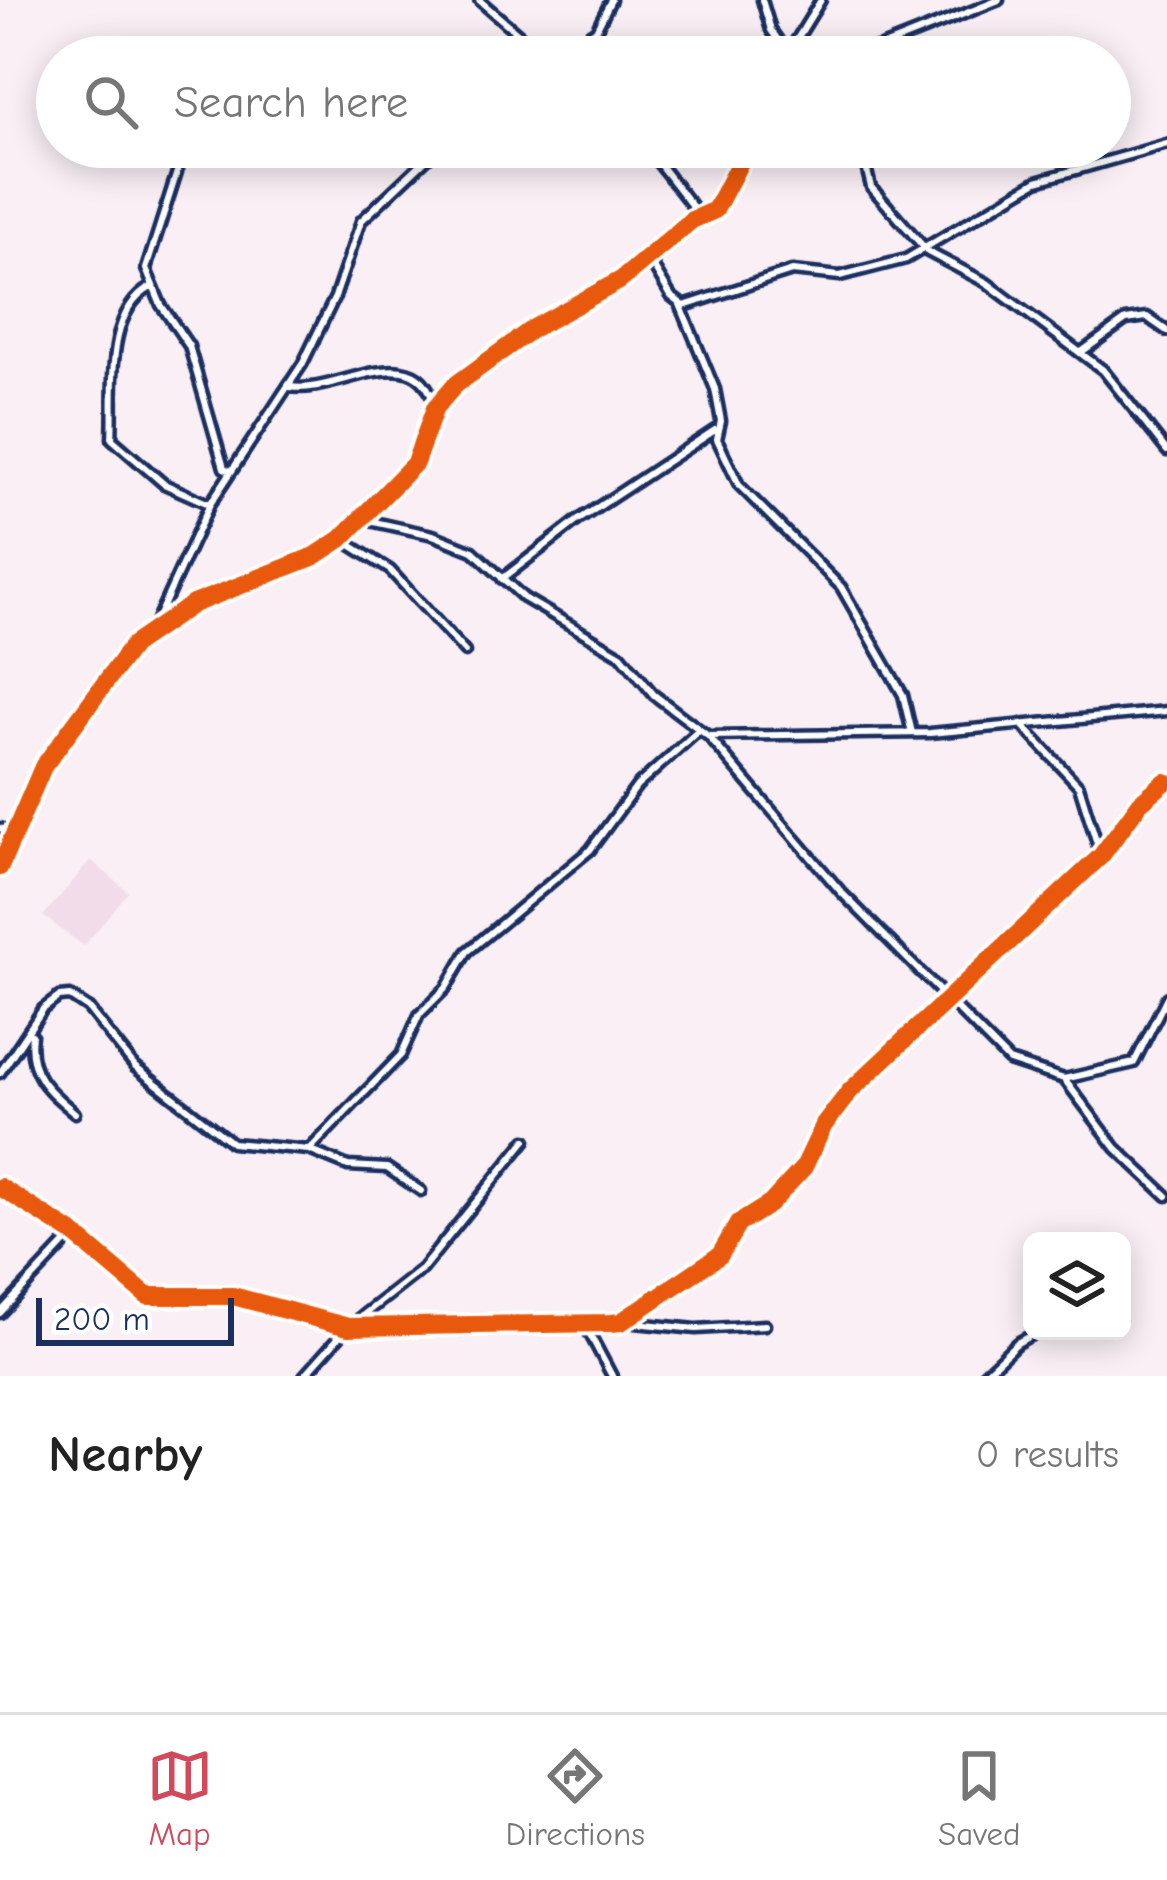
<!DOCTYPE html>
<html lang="en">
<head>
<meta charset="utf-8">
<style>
  body { margin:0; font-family:"Comic Neue",sans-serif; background:#f6f6f6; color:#222 }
  .controls { position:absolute; right:36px; bottom:36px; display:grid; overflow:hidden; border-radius:18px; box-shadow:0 6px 30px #0003 }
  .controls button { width:108px; height:108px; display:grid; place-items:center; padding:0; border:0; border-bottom:3px solid #e0e0e0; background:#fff; color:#222; font:60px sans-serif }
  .scale { position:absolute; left:36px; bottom:30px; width:198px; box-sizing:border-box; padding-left:12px; border:6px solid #1b2f5e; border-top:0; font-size:33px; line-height:42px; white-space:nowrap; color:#1b2f5e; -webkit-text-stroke:9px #fff; paint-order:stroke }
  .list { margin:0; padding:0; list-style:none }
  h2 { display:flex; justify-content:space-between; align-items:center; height:156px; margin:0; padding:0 48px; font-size:51px }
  h2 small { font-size:39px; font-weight:400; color:#767676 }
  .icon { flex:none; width:66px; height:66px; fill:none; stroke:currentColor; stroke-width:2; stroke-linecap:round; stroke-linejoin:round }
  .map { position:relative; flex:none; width:1167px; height:1376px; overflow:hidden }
  .search { position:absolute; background:#fff; box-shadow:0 6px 30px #0003; left:36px; right:36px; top:36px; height:132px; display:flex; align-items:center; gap:30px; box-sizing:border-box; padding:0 42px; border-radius:66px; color:#767676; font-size:45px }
  .sheet { height:336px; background:#fff }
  nav { display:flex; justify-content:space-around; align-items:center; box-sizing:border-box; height:168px; border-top:3px solid #e0e0e0; background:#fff; font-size:33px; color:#767676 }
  nav a { display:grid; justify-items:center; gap:6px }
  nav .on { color:#d1495b }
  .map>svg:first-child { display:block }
  .built { fill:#f2dcea }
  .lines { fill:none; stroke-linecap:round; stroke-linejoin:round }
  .street-casing { stroke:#1b2f5e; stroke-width:15 }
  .street { stroke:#fff; stroke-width:6 }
  .cycleway-casing { stroke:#fff; stroke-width:26 }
  .cycleway { stroke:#e8590c; stroke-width:18 }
</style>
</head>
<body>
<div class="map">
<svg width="1167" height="1376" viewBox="0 0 1167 1376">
  <rect width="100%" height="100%" fill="#f9eff5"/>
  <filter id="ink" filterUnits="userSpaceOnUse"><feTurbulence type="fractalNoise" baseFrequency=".00833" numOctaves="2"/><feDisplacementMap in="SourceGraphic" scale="24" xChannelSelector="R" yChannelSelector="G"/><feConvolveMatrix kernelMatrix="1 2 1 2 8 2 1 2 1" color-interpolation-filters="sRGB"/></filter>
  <g filter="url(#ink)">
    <path class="built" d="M91,860l37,32 -44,54 -41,-30z"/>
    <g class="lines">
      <defs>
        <path id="street" d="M479,0l66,57
          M762,0l9,30 16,23
          M803,53l51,1 27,-7 118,-47
          M556,57l40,-27 15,-30
          M786,57l35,-57
          M185,147l-39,122 15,36 28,41 35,122 7,3
          M646,147l53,68
          M861,147l10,40 57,65 59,31 116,87 64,81
          M649,259l22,37 13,10 108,-35 48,5 66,-17 131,-78 130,-37
          M151,287c-48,26 -36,106 -39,152l52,45 45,20
          M680,304l35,85 6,32 -4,18 22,46 102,102 62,108 9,38
          M1080,353l46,-33 21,-3 20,14
          M290,387c45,9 129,-55 145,21
          M365,520l68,15 40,16 51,47 97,57 33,40 54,41 222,-3 237,-22
          M341,539l49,31 75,82
          M502,579l75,-58 138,-91
          M154,626l56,-122 93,-141 32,-66 26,-76 78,-74
          M1021,724l58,62 22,70
          M708,736l134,157 167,168 55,18 70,-16 33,-66
          M0,828l15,6
          M0,867l43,-100 90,-122 60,-41 122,-48 26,-17 74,-76 20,-55 19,-22 78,-57 89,-49 71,-60 23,-10 33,-63
          M32,1035c-5,38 16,56 43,78
          M0,1073l43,-64 16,-12 11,-1 18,12 47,59 97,76 77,7 39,16 39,2 34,23
          M1064,1079l52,69 51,48
          M309,1150l92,-95 18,-40 27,-27 21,-36 123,-102 47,-64 60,-54
          M0,1187l74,47 73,62h86l115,31 263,-4 10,-1 99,-67 18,-31 32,-20 34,-37 20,-42 26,-34 251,-235 39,-53 25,-21
          M0,1313l74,-79
          M625,1322l71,7 69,-4
          M585,1325l27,51
          M304,1376l44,-49 74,-58 104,-129
          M982,1376l35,-33 22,-12"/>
      </defs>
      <use href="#street" class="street-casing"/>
      <use href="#street" class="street"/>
      <defs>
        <path id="cycleway" d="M0,867l43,-100 90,-122 60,-41 122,-48 26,-17 74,-76 20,-55 19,-22 78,-57 89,-49 71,-60 23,-10 33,-63
          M0,1187l74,47 73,62h86l115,31 263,-4 10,-1 99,-67 18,-31 32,-20 34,-37 20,-42 26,-34 251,-235 39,-53 25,-21"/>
      </defs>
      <use href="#cycleway" class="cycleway-casing"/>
      <use href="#cycleway" class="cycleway"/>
    </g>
  </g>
</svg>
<div class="controls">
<button><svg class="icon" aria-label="layers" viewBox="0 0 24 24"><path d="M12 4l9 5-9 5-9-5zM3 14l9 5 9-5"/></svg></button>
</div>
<div class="scale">200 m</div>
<div class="search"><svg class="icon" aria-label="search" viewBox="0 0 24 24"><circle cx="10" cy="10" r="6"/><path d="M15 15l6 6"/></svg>Search here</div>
</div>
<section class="sheet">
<h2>Nearby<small>0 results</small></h2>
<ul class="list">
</ul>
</section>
<nav>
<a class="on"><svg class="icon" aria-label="map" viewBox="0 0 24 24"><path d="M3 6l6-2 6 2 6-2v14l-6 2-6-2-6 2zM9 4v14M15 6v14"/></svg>Map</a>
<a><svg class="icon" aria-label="directions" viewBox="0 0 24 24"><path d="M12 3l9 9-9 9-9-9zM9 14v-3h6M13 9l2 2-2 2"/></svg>Directions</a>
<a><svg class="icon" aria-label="saved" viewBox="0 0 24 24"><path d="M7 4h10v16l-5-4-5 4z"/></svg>Saved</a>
</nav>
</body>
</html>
